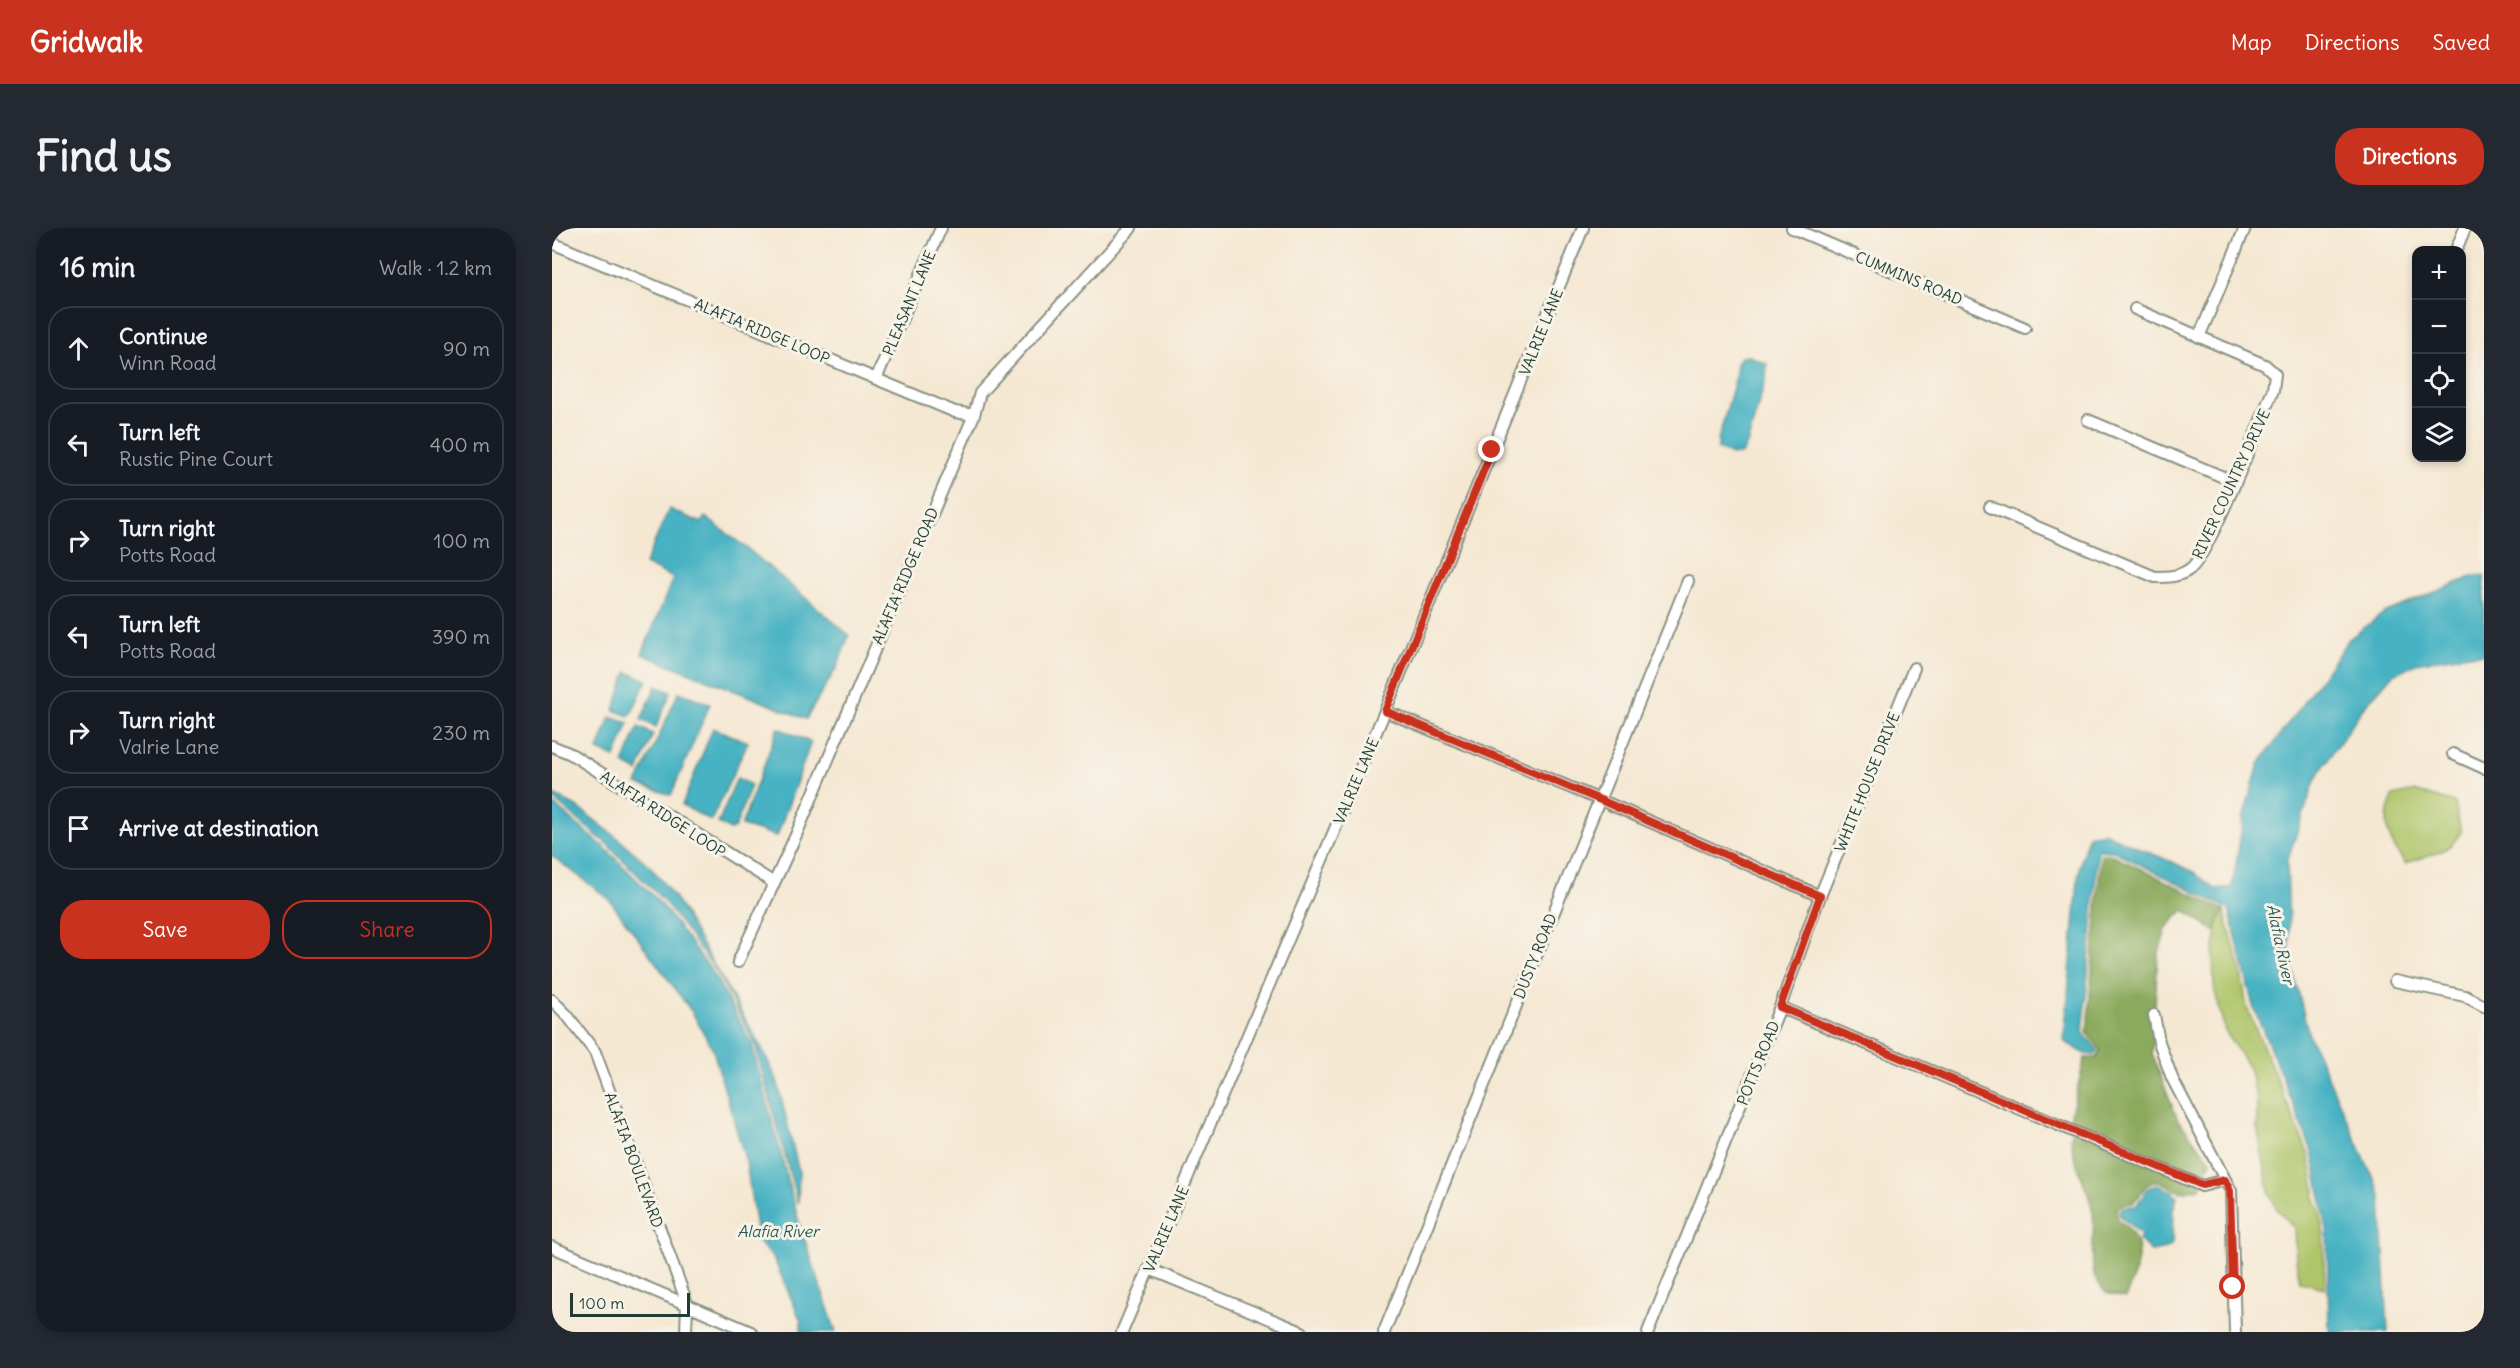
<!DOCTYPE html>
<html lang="en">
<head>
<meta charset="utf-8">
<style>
  body { margin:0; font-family:Delius,sans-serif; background:#242831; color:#f1f3f6 }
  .controls { position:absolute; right:18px; top:18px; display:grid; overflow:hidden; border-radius:12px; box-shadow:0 3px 9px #0003 }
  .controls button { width:54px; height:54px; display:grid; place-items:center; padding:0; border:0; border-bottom:2px solid #363941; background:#171b24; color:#f1f3f6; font:30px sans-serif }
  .scale { position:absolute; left:18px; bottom:15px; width:120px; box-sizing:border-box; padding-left:6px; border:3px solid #1f3d34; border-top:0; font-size:16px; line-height:21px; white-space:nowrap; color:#1f3d34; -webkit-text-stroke:4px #f7f3e8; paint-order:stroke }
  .stop { position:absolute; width:18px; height:18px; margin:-14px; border:4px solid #c8321e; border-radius:50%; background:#fff }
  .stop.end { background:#c8321e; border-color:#fff; box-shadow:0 2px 6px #0008 }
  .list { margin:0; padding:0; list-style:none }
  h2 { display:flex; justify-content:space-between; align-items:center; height:78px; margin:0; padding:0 24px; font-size:26px }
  h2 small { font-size:20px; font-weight:400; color:#9ea1a6 }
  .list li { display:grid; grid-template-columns:39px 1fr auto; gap:18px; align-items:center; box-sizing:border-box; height:84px; margin:0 12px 12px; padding:0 12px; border:2px solid #363941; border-radius:24px }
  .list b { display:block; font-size:22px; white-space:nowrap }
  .list p { margin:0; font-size:20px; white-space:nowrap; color:#9ea1a6 }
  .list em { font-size:20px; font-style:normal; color:#9ea1a6 }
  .actions { display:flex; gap:12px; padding:18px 24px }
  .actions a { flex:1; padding:14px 0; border:2px solid #c8321e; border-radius:24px; text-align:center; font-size:21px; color:#c8321e }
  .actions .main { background:#c8321e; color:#fff }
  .icon { flex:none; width:33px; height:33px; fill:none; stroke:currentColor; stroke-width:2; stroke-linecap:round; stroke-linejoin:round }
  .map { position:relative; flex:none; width:1932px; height:1104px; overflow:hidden; border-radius:24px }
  header { display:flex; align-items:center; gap:36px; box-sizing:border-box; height:84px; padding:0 30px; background:#c8321e; color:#fff }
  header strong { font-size:28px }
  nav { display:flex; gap:33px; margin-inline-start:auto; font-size:21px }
  .intro { display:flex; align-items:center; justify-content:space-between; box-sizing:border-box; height:144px; padding:0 36px }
  h1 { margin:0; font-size:42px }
  .button { padding:15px 27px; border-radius:24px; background:#c8321e; color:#fff; font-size:21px; font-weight:700 }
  main { display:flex; gap:36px; padding:0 36px }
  aside { flex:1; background:#171b24; border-radius:24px; box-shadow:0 3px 9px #0003 }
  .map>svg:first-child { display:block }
  .green { fill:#afc569; stroke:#67814e; stroke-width:1.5 }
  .forest { fill:#8baa5d; stroke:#557448; stroke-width:1.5 }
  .water { fill:#46b2c3; stroke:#32787c; stroke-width:1.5 }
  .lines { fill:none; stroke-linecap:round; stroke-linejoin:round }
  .minor-casing { stroke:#8a9284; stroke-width:14 }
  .minor { stroke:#fff; stroke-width:10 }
  .route { stroke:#c8321e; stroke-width:8 }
  .labels { text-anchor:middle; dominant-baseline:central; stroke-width:6; stroke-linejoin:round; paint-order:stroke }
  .street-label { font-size:15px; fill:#1f3d34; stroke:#f7f3e8 }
  .water-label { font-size:16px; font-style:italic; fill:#295a58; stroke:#f7f3e8 }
</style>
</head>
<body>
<header>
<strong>Gridwalk</strong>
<nav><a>Map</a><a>Directions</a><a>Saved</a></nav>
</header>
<div class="intro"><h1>Find us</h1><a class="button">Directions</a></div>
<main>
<aside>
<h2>16 min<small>Walk · 1.2 km</small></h2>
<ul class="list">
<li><svg class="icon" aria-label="ahead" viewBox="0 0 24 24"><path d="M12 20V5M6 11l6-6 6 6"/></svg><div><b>Continue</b><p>Winn Road</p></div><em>90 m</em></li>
<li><svg class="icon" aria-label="left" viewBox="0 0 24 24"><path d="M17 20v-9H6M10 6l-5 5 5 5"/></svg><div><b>Turn left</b><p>Rustic Pine Court</p></div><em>400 m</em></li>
<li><svg class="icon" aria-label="right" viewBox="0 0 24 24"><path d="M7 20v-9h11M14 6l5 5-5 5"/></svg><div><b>Turn right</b><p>Potts Road</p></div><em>100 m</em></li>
<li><svg class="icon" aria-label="left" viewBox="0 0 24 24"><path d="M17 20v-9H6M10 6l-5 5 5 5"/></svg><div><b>Turn left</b><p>Potts Road</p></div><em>390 m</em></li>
<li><svg class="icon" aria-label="right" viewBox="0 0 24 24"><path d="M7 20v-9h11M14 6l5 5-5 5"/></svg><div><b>Turn right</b><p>Valrie Lane</p></div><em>230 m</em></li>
<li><svg class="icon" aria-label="arrive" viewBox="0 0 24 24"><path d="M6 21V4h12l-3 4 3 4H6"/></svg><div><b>Arrive at destination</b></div></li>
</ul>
<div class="actions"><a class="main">Save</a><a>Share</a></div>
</aside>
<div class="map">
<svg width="1932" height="1104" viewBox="0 0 1932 1104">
  <rect width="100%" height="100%" fill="#f7f3e8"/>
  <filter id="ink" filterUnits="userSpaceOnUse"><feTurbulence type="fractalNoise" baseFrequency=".0167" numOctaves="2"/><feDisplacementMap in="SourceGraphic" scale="12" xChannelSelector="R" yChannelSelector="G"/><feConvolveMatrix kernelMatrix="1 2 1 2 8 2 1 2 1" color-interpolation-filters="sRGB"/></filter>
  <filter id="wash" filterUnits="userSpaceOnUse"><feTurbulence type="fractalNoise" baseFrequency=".008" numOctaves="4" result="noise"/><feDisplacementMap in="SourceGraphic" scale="24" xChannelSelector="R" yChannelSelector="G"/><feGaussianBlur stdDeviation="1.35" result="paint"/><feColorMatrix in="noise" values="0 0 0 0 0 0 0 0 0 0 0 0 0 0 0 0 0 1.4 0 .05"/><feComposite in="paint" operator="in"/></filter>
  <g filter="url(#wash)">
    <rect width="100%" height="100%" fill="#f5e8d3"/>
    <path class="green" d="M1862,563l41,12 6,29c-16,26 -30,20 -56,32 -17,-25 -24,-39 -12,-68z
      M1672,682l16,58 7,40 61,145 7,37 -1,8 5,10 4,22 2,58 -25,-6 -4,-23 -2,-31 -17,-19 -8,-18 -12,-64v-27l-8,-32 -24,-37 -11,-44 -1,-32 5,-33z"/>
    <path class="forest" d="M1549,626l12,1 111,55 -6,12 -2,10 -32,-22 -17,17 -9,28 -6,99 26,66 33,41 -11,27 -20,4 -23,-12 -10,5 -14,18 -10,1 -7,5 2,11c31,20 20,48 7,78l-19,-5c-4,-5 -11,-13 -12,-19 -5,-24 4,-50 -4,-74 -6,-20 -25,-55 -17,-75l-2,-2v-10l14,-55h12l4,-8 -14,-17z"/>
    <path class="water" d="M1197,128l18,8 -1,14 -19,66 -5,10 -10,1 -14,-6v-9l17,-60 2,-16 4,-7z
      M117,281l33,14 3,-6 43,32 101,86 -12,32 -31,52 -164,-65 31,-76 -28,-14z
      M1932,347v79h-15l-48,8 -28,12 -31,35 -46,69 -29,83 3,97 19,77 72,160 7,137h-59l-2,-103 -15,-78 -59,-145 -24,-97 -115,-58 -16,-1 -15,183 15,17 -3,5 -10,-1 -21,-13 15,-172 9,-34 15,-3 89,39 23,18 17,-2 12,-72 15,-51 90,-125 35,-26 90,-37z
      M75,444l20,8 -16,34 -3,2 -14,-6z
      M104,458l15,6 -15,35 -15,-7z
      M127,464l31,12 -39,91 -34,-11z
      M58,489l19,6 -14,34 -17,-7z
      M86,499l15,7 -15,38 -15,-8z
      M161,500l35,14 -37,79 -29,-16z
      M226,500l33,14 -34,94 -36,-10z
      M185,550l14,7 -16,43 -5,2 -12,-7z
      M0,566l28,15 34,26 36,31 25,32 85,147 17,35 22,92 -1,32 -43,-160 -38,-72 -53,-71 -57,-57 -55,-46z
      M0,575l52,44 57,57 53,70 38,71 48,181 36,106h-35v-11l-28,-64 -15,-15 -12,-80 -33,-112 -21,-38 -83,-113 -57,-43z
      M1605,956l14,7 6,6 -4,12 -1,35 -7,5 -13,3 -13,-12 2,-6 -20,-17 -2,-6 4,-4 13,-1 12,-18z"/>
  </g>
  <g filter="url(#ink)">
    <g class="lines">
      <defs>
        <path id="minor" d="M1240,0l233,100
          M0,15l403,169 19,3
          M1904,22l9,-22
          M1647,109l46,-109
          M324,151l65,-151
          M1536,192l147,62
          M1438,279l165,70c12,0 24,0 35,-8 19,-13 71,-150 83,-179l2,-16 -10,-9 -130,-56
          M833,483l213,88 222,97
          M0,518l19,8 203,129
          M1901,526l31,14
          M186,734l58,-127 178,-420 6,-22 151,-165
          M1843,753l70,15 19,10
          M0,772l15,15 28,37 92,251 -1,29
          M1228,779l422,179 23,-6
          M1602,787l5,27 13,36 59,113 4,141
          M0,1019l199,85
          M597,1041l153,63
          M570,1104l263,-621 198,-483
          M832,1104l304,-751
          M1096,1104l132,-325 40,-111 94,-228"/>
      </defs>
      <use href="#minor" class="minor-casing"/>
      <use href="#minor" class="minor"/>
    </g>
  </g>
  <g class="lines" filter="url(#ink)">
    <path class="route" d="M940,222l-107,261 213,88 222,97 -40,111 422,178 23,-5 5,11 3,96"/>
  </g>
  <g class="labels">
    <g class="street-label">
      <text transform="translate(1357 50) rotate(23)">CUMMINS ROAD</text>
      <text transform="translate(357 75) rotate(-67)">PLEASANT LANE</text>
      <text transform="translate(210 103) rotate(23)">ALAFIA RIDGE LOOP</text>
      <text transform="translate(989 104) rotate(-68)">VALRIE LANE</text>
      <text transform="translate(1679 256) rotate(-65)">RIVER COUNTRY DRIVE</text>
      <text transform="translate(353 348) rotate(-67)">ALAFIA RIDGE ROAD</text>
      <text transform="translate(804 553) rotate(-67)">VALRIE LANE</text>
      <text transform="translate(1315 554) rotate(-68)">WHITE HOUSE DRIVE</text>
      <text transform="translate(111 586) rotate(33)">ALAFIA RIDGE LOOP</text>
      <text transform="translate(983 728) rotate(-68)">DUSTY ROAD</text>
      <text transform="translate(1206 835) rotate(-68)">POTTS ROAD</text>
      <text transform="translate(82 932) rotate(70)">ALAFIA BOULEVARD</text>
      <text transform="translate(614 1001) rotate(-67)">VALRIE LANE</text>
    </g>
    <g class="water-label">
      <text transform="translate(1729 716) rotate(78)">Alafia River</text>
      <text x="226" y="1003">Alafia River</text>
    </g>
  </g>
</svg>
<div class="controls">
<button>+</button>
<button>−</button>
<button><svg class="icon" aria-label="locate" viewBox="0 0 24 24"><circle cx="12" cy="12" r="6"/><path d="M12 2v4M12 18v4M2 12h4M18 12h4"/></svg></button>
<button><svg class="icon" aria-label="layers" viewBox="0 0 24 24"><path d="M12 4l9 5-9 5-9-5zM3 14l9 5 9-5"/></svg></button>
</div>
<div class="scale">100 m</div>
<div class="stop" style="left:1681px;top:1059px"></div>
<div class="stop end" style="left:940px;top:222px"></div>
</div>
</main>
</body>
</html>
